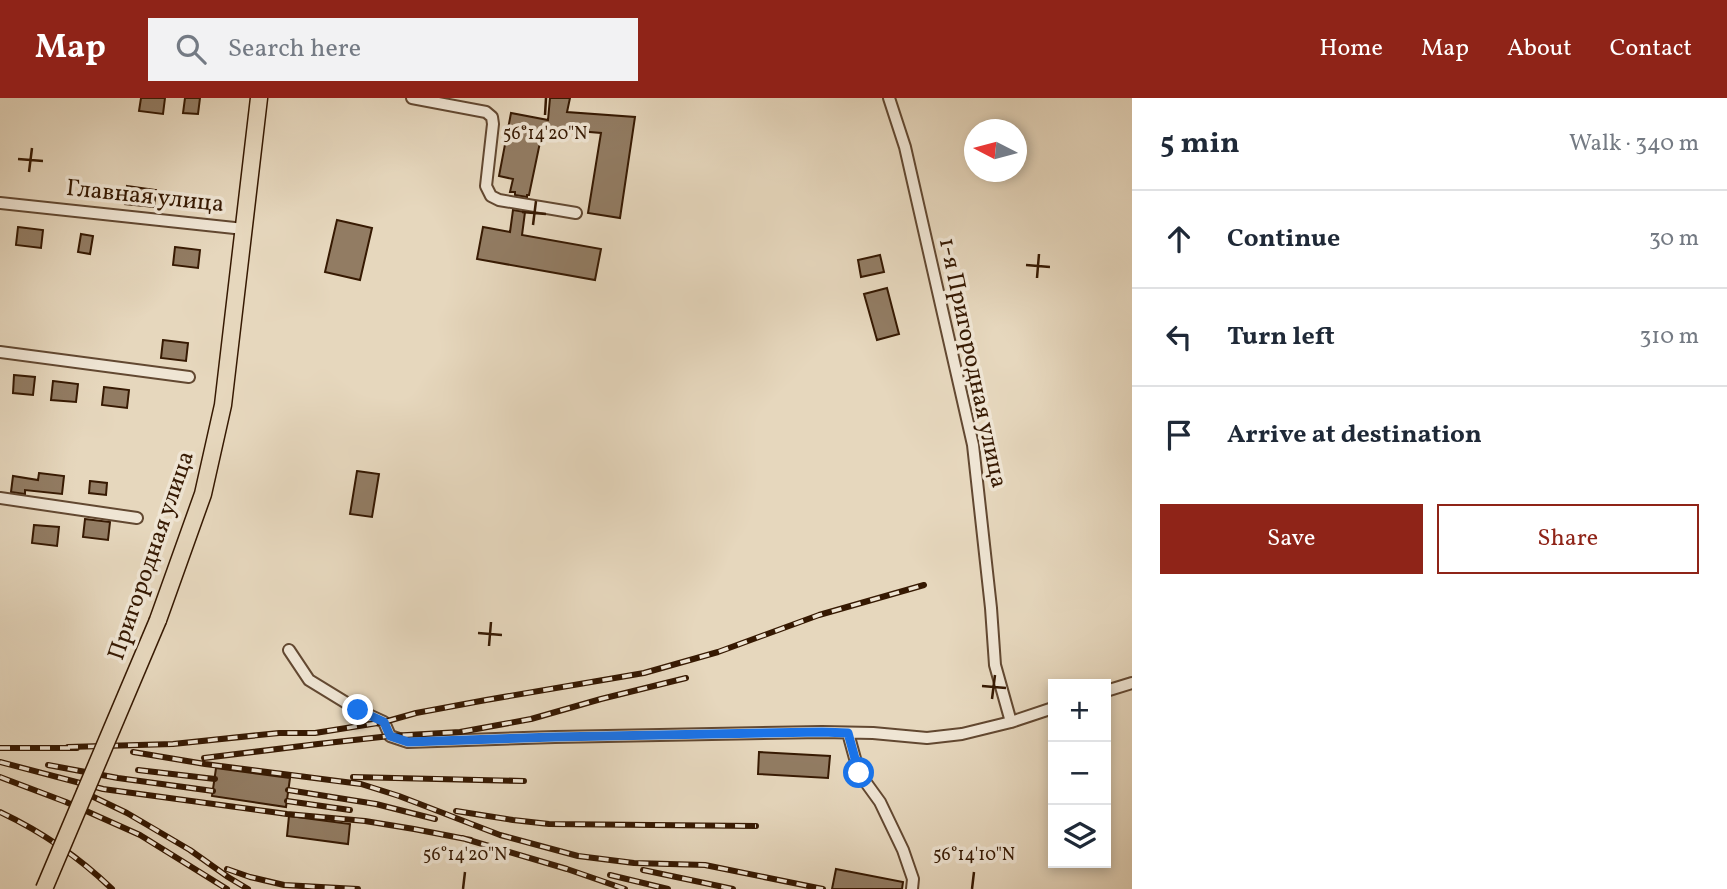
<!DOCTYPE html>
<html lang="en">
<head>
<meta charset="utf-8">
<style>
  body { margin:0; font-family:Vollkorn,serif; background:#f2f2f3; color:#1f2937 }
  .controls { position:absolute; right:21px; bottom:21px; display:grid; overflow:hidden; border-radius:0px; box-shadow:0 4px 10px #0003 }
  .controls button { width:63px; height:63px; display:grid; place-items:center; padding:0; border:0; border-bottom:2px solid #e0e1e3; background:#fff; color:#1f2937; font:35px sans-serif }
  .compass { position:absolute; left:964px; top:21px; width:63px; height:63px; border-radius:50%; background:#fff; box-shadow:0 4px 10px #0003; rotate:276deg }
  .stop { position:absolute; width:21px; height:21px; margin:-16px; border:5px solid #1a73e8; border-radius:50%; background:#fff }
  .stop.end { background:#1a73e8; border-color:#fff; box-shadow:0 2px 7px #0008 }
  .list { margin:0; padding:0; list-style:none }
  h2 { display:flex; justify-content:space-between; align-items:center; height:91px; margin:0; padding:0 28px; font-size:30px }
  h2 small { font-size:23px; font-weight:400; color:#747a83 }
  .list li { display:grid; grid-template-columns:46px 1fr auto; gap:21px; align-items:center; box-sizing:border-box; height:98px; padding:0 28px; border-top:2px solid #e0e1e3 }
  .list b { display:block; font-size:26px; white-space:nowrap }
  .list em { font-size:23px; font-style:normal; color:#747a83 }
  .actions { display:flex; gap:14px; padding:21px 28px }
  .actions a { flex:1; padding:16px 0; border:2px solid #8f2418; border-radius:0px; text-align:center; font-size:24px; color:#8f2418 }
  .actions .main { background:#8f2418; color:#fff }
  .icon { flex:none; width:38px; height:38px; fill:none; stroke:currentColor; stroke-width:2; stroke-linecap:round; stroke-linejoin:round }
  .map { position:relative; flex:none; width:1132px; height:791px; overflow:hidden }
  header { display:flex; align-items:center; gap:42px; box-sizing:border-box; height:98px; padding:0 35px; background:#8f2418; color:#fff }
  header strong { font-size:33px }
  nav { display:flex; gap:38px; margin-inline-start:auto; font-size:24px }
  .search { width:490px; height:63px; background:#f2f2f3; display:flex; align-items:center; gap:18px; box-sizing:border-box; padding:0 24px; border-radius:0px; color:#747a83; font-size:26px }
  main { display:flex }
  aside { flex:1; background:#fff }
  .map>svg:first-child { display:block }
  .building { fill:#927c63; stroke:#361902; stroke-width:2 }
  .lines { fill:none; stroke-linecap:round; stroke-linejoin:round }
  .minor-casing { stroke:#624831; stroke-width:14 }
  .highway-casing { stroke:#361902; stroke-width:19 }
  .minor { stroke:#efe5d4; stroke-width:10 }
  .highway { stroke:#e6d7bd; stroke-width:16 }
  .rail-casing { stroke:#361902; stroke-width:6 }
  .rail { stroke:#efe5d4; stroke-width:3.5; stroke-dasharray:10; stroke-linecap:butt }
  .highway-bridge-casing { stroke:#361902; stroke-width:19; stroke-linecap:butt }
  .highway-bridge { stroke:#e6d7bd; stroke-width:16 }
  .route { stroke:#1a73e8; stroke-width:9 }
  .ticks { fill:none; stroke:#361902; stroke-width:2.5 }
  .labels { text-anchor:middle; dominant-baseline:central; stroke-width:7; stroke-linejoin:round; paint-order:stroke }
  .street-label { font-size:24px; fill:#361902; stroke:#efe5d4 }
  .ticks-label { font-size:18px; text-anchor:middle; fill:#361902; stroke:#efe5d4; stroke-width:7; stroke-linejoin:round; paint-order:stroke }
</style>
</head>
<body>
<header>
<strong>Map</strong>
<div class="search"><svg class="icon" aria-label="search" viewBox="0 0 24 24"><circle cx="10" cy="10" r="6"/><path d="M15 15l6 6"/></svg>Search here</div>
<nav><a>Home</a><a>Map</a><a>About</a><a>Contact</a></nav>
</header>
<main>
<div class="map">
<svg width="1132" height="791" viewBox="0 0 1132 791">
  <rect width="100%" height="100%" fill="#e6d7bd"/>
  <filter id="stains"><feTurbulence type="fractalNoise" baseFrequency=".00286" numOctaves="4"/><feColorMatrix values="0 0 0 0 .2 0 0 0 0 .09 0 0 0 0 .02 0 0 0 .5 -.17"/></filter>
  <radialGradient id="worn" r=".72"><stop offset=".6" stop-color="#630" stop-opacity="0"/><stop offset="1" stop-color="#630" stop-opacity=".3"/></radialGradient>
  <path class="building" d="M141,0h24l-2,16 -24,-3z
    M185,0h15l-2,16 -15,-1z
    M550,0h20l-3,14 68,5 -15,101 -32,-5 13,-80 -58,-5 -14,67h-2v2l-12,-2v-3h-5l3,-13 -14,-3 12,-63 37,7z
    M127,88l29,4 -2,17 -29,-3z
    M513,112l12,2 -3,23 79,14 -6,31 -118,-21 6,-32 27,5z
    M337,122l35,8 -12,52 -35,-8z
    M18,129l25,3 -2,18 -25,-3z
    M81,136l12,2 -3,18 -12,-2z
    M175,149l25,3 -2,18 -25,-3z
    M880,157l4,17 -23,5 -3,-17z
    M887,190l12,46 -22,6 -13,-46z
    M163,242l25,3 -2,18 -25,-3z
    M14,277l21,2 -2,18 -20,-2z
    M53,283l25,3 -2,18 -25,-2z
    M104,289l25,3 -2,18 -25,-3z
    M357,373l22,3 -7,43 -22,-3z
    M39,375l25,3 -2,18 -37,-4v4l-14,-2 2,-16 25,4z
    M90,383l17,2 -1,12 -17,-2z
    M85,421l25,3 -2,18 -25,-3z
    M34,427l25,2 -2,19 -25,-3z
    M759,654l71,4 -2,22 -70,-4z
    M216,670l74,10 -4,29 -74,-11z
    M289,718l61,8 -2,20 -61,-8z
    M836,771l67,13 -1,7h-70z"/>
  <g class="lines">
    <defs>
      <path id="minor" d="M412,0l74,14 6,5 1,7 -7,62 5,10 8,4 77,13
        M889,0l16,49 68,298 18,163 4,57 16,57
        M0,105l244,26
        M0,254l189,25
        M0,400l137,20
        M289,552l20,30 49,30 26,12 6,14 18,6 147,-5 267,-5 51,1 54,5 35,-4 49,-12 42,-14
        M1106,593l26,-8
        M848,635l11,40 21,29 23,48 10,29 -1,10"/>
      <path id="highway" d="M158,522l45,-126 20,-89 36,-307"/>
    </defs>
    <use href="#minor" class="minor-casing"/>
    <use href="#highway" class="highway-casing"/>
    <use href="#minor" class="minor"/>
    <use href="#highway" class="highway"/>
    <defs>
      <path id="rail" d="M68,649l105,-3 106,-11h36l69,-11 32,-9 70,-13 158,-27 74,-21 101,-37 105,-30
        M0,650h77
        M133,654l72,12 156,20 38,12 101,39 78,21 56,7 71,2 118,24
        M204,660l114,-14 72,-8 70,-4 71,-13 70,-20 85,-21
        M0,664l103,27 184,25 78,7 49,8 57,11
        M48,667l70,13 95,13
        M138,672l77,9
        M0,679l66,25 74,33 87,54
        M353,679l171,4
        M79,692l48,23 63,37 38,27 20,12
        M288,692l88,14 59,15
        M287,703l63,9
        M456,713l57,9 36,4 207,2
        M0,714c40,19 80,46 112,77
        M462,740l105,31 58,20
        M227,771l23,8 34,8 74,4
        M643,772l90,19
        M610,777l58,14"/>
    </defs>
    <use href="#rail" class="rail-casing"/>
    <use href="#rail" class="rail"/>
    <defs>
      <path id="highway-bridge" d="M44,791l114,-269"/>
    </defs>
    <use href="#highway-bridge" class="highway-bridge-casing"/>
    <use href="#highway-bridge" class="highway-bridge"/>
  </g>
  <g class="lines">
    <path class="route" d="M358,612l26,12 6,14 18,6 147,-5 267,-5 26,1 11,40"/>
  </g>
  <path class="ticks" d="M545,17l1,-17M18,61l25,2M29,74l3,-24M522,114l24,2M533,127l3,-24M1026,167l24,2M1037,180l2,-24M478,535l24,2M489,548l2,-24M982,588l24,2M992,601l3,-24M463,791l2,-17M972,791l2,-17"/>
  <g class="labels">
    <g class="street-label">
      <text transform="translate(145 99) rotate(6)">Главная улица</text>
      <text transform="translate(972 265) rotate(78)">1-я Пригородная улица</text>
      <text transform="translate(152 458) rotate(-71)">Пригородная улица</text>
    </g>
  </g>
  <g class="ticks-label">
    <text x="545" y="41">56°14'20"N</text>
    <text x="465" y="762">56°14'20"N</text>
    <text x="974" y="762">56°14'10"N</text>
  </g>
  <rect width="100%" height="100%" filter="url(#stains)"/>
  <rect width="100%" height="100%" fill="url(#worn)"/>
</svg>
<div class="controls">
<button>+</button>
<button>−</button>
<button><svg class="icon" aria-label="layers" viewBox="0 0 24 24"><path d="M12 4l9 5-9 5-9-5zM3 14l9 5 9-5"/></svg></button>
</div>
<svg class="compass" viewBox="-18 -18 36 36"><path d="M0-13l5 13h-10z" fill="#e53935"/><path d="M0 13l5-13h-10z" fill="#747a83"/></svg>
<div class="stop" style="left:859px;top:675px"></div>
<div class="stop end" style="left:358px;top:612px"></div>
</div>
<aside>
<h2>5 min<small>Walk · 340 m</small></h2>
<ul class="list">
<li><svg class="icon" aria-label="ahead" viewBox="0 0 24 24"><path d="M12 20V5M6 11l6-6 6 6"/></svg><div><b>Continue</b></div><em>30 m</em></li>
<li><svg class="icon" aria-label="left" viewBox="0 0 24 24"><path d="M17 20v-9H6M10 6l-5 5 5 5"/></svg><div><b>Turn left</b></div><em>310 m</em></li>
<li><svg class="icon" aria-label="arrive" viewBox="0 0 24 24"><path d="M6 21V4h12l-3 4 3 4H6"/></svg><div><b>Arrive at destination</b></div></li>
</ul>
<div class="actions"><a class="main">Save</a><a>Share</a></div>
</aside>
</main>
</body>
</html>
